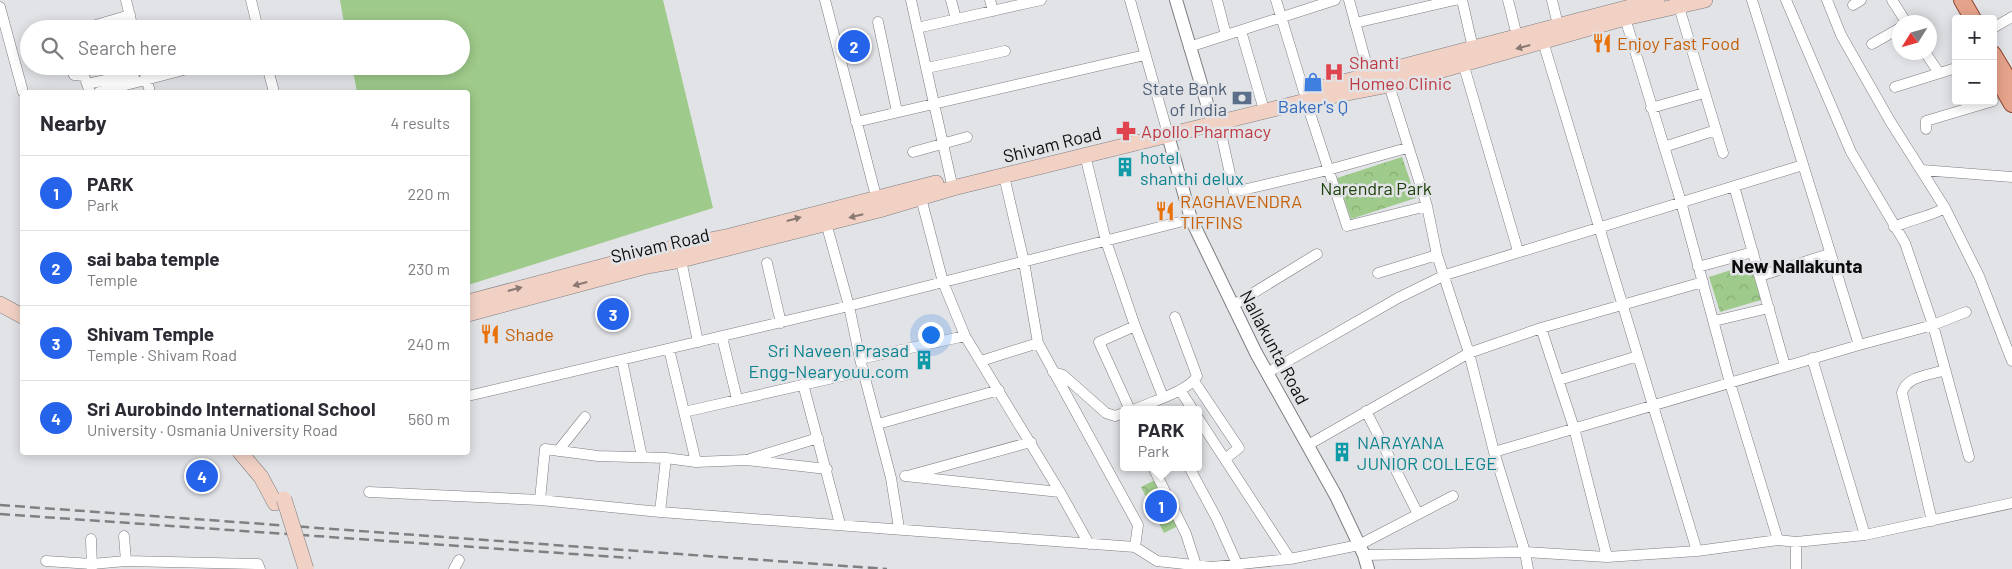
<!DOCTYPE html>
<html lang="en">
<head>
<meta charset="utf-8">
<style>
  body { margin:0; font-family:Barlow,sans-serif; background:#f2f2f3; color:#2b2b33 }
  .controls { position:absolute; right:15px; top:15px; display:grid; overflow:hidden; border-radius:5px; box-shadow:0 2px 12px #0003 }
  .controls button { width:45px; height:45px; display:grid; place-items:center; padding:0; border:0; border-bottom:1px solid #e1e1e2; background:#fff; color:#2b2b33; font:25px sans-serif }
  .compass { position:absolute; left:1892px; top:15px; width:45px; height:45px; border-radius:50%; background:#fff; box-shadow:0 2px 12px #0003; rotate:233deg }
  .you { position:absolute; left:930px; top:334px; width:18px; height:18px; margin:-12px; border:4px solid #fff; border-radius:50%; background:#1a73e8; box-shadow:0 0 0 8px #1a73e833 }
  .badge { display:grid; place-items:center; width:32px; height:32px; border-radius:50%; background:#2563eb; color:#fff; font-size:16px; font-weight:700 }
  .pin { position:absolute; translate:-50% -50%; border:2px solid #fff; box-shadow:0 1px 5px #0006 }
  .popup { position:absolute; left:1120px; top:406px; width:82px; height:65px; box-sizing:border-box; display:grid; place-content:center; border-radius:5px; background:#fff; filter:drop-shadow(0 1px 4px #0005); font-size:16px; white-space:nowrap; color:#7c7c81 }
  .popup b { font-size:19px; color:#2b2b33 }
  .popup::after { content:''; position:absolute; left:50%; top:100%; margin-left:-10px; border:10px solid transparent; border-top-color:#fff }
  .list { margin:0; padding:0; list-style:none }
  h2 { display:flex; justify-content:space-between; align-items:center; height:65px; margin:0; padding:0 20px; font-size:21px }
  h2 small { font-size:16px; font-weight:400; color:#7c7c81 }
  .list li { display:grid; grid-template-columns:32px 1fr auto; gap:15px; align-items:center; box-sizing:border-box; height:75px; padding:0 20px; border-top:1px solid #e1e1e2 }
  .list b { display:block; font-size:19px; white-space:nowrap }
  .list p { margin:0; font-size:16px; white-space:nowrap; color:#7c7c81 }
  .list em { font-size:16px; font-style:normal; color:#7c7c81 }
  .icon { flex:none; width:28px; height:28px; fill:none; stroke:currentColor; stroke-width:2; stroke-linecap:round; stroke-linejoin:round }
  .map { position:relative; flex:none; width:2012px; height:569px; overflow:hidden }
  .search { position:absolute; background:#fff; box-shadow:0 2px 12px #0003; left:20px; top:20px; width:450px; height:55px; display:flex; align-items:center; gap:12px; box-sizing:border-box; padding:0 18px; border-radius:28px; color:#7c7c81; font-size:19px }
  .panel { position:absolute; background:#fff; box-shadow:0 2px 12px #0003; left:20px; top:90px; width:450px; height:365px; border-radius:5px }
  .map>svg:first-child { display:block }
  .park { fill:url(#park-crowns) }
  .pitch { fill:#9eca8b }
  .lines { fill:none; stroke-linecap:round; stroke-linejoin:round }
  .minor-casing { stroke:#7c7d80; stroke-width:11 }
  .tertiary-casing { stroke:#7c7d80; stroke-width:14 }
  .secondary-casing { stroke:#7c7d80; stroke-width:16 }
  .primary-casing { stroke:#8f462d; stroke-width:18 }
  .minor { stroke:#fff; stroke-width:10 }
  .tertiary { stroke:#fff; stroke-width:12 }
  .secondary { stroke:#f2d1c5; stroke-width:15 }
  .primary { stroke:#e6a38b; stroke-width:16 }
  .rail { stroke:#7f8082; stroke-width:2.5; stroke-dasharray:10 5; stroke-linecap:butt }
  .secondary-bridge-casing { stroke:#7c7d80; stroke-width:16; stroke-linecap:butt }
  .secondary-bridge { stroke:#f2d1c5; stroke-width:15 }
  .oneway { fill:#8a7872 }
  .labels { text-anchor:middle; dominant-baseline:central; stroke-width:5; stroke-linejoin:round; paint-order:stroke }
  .food-label { font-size:18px; fill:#c56008; stroke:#e2e3e7; text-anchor:start }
  .health-label { font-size:18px; fill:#be3a42; stroke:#e2e3e7; text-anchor:start }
  .service-label { font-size:18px; fill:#4e5e75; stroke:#e2e3e7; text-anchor:end }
  .shop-label { font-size:18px; fill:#366cbe; stroke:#e2e3e7 }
  .street-label { font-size:18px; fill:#0c0c0d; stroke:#e2e3e7 }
  .culture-label { font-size:18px; fill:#0d838f; stroke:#e2e3e7; text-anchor:start }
  .park-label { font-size:18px; fill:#1e420a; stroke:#e2e3e7 }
  .neighbourhood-label { font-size:19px; font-weight:bold; fill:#0c0c0d; stroke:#e2e3e7 }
</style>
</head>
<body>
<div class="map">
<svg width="2012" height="569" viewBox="0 0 2012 569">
  <defs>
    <pattern id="park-crowns" width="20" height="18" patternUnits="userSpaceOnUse" patternTransform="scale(1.25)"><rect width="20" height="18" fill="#9eca8b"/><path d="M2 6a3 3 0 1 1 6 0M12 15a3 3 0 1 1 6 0" fill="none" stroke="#87ac77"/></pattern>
  </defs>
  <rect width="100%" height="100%" fill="#e2e3e7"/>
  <path class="park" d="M1402,157l14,41 -65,21 -14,-41z
    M1750,264l11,36 -41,12 -11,-35z
    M1159,478l23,46 -18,9 -23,-46z"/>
  <path class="pitch" d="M340,0h323l50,208 -245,77v-193h-111l-5,-26h109v-37h-116z"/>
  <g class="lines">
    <defs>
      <path id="minor" d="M126,0l7,29
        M251,0l7,29
        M825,0l53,204
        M911,0l40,180
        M951,0l5,19
        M990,0l3,11
        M1130,0l36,127
        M1217,0l9,35
        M1276,0l28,92
        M1349,0l22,81
        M1462,0l11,48
        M1508,0l7,28
        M1552,0l6,25
        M1752,0l107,345
        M1786,0l65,152 54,91 28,82 36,132
        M1827,0l14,35 49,86 55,87 34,68 33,85
        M1892,0l14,22
        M1853,5l8,-5
        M0,7l23,85
        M1679,7l44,146
        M123,17l3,12
        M1625,18l56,184 49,181 48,157
        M878,22l19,90
        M1355,23l100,-23
        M917,28l124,-28
        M1993,28l19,-11
        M82,29l48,-14
        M1241,31l21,72
        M1541,35l156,516
        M1872,44l28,-16
        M1189,47l146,-47
        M1925,52l14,21
        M1463,63l55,188
        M71,66l3,9 10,1 6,16
        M143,66l7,26
        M267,66l7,26
        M927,68l78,-17
        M87,84l47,-10 2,-3 -1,-5
        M1389,85l38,121 10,49 32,98 25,99 31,100 3,17
        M1895,87l61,-19
        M99,92l100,-26
        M1306,101l41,125 80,-20
        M1651,108l53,-15
        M856,122l289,-67
        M1219,124l15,68 94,-22 79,-22
        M1926,129v-8l67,-20
        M1664,147l52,-17
        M913,152l54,-15
        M1085,155l21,86 29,85 28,71
        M1922,170l90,7
        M1004,176l20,86 14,81 100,182 -3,22
        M1734,186l51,180
        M921,198l22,84 22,54 95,156 29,52
        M826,223l23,83 11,53 31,119 8,50
        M1894,227c18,-8 35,-10 51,-19
        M681,260l17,82
        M767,263l14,60
        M1698,267l55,-15
        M1378,273l59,-18
        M1760,276l69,-22
        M1232,306l85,-52
        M1714,321l55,-13
        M1541,328l33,100 33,129
        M722,337l15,62
        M669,349l27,113
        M1812,358l53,177
        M860,359l105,-23
        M622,360l20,97
        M981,361l57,-18
        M1053,372l10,3 43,38 9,3 9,-3
        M1267,373l131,-75 47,-23 358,-110
        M1559,380l79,-24
        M1194,381l45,67 -14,11
        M803,384l37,140
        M1180,390l13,20
        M468,396l381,-90 342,-87
        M1130,410l-31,-68 36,-16
        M1134,410c16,-8 55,-19 63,-34l-22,-59
        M1366,411l52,103
        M684,412l180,-41
        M1198,418l92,141
        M878,424l121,-34
        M1308,445l161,-92 72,-25 162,-46
        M558,451l27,-34
        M1494,452l365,-107 74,-20 33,-13
        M750,459l68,-21
        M1153,467l33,67 10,31
        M1189,467l28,52 20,45
        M911,475l120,-33
        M905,476l155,16
        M369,492l171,8 120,12 475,35 22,14 55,6 78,-8 69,-14 94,-49
        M540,500l5,-51 53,7 68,2 30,4 50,-2 81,9
        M660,512l6,-54
        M1932,521l-30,-128c4,-17 28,-18 43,-23
        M124,536l2,25
        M91,539l1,30
        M1796,542v27
        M1364,555l161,-3 82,5 90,-6 81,-11 18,2 69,-7 147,-32
        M46,561l46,3 34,-3 132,3 2,5
        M454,569l5,-9"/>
      <path id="tertiary" d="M1176,0l35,117
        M1168,135l23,84 65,134 80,143 28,59 4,14"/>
      <path id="secondary" d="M1313,90l344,-90
        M468,302l208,-55 54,-11 206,-53
        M0,304l22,12
        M468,314l179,-48 34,-6 198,-50 74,-22 353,-87 83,-16 236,-67 80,-18
        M240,452l21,25 14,26"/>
      <path id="primary" d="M1962,0l11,19
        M1993,54l19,32
        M1997,78l15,26"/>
    </defs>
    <use href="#minor" class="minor-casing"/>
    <use href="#tertiary" class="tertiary-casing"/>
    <use href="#secondary" class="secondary-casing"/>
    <use href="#primary" class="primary-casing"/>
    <use href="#minor" class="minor"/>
    <use href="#tertiary" class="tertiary"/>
    <use href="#secondary" class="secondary"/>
    <use href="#primary" class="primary"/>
    <path class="rail" d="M0,505l887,64
      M0,514l631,44"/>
    <defs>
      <path id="secondary-bridge" d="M284,499l22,70"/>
    </defs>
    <use href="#secondary-bridge" class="secondary-bridge-casing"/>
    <use href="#secondary-bridge" class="secondary-bridge"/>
  </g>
  <defs><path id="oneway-solid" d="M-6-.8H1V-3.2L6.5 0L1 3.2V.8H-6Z" transform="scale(1.25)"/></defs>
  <g class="oneway">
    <use href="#oneway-solid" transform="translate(1523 47) rotate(165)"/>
    <use href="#oneway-solid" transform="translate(856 216) rotate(166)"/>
    <use href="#oneway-solid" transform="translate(794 219) rotate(-15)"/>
    <use href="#oneway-solid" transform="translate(580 284) rotate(165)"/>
    <use href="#oneway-solid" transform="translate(515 289) rotate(-15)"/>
  </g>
  <defs>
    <symbol id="restaurant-bare" viewBox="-9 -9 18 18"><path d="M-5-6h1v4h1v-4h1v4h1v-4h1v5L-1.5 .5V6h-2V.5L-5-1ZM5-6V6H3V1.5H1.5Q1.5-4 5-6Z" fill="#e8710a" stroke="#e2e3e7" stroke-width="2.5" paint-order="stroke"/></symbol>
    <symbol id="hospital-bare" viewBox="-9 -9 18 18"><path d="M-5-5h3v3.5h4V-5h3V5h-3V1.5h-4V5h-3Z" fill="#e0444e" stroke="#e2e3e7" stroke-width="2.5" paint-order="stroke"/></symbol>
    <symbol id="shop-bare" viewBox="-9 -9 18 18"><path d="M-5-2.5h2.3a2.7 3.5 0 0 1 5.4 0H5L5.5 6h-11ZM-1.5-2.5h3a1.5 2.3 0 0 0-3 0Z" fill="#3f7fe0" stroke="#e2e3e7" stroke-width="2.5" paint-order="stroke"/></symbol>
    <symbol id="bank-bare" viewBox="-9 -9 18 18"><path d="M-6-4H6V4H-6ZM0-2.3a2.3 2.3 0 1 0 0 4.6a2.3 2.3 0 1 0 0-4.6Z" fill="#5c6f8a" stroke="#e2e3e7" stroke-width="2.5" paint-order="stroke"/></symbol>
    <symbol id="pharmacy-bare" viewBox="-9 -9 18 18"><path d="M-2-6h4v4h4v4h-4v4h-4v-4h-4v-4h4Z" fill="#e0444e" stroke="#e2e3e7" stroke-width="2.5" paint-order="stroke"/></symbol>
    <symbol id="building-bare" viewBox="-9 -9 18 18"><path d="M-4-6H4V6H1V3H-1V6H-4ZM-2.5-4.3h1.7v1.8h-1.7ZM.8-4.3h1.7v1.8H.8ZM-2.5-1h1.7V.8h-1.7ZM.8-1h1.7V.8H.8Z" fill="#0f9aa8" stroke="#e2e3e7" stroke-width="2.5" paint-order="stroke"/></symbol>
  </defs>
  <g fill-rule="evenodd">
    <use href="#restaurant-bare" x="1588" y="29" width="28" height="28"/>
    <use href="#hospital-bare" x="1320" y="58" width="28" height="28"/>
    <use href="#shop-bare" x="1299" y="68" width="28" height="28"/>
    <use href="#bank-bare" x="1228" y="84" width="28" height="28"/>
    <use href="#pharmacy-bare" x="1112" y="117" width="28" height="28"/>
    <use href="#building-bare" x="1111" y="153" width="28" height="28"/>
    <use href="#restaurant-bare" x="1151" y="197" width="28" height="28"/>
    <use href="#restaurant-bare" x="476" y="320" width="28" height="28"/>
    <use href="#building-bare" x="910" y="346" width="28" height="28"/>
    <use href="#building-bare" x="1328" y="438" width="28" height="28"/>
  </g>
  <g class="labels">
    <g class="food-label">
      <text x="1617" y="43">Enjoy Fast Food</text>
      <text x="1180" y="201">RAGHAVENDRA<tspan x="1180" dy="21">TIFFINS</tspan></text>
      <text x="505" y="334">Shade</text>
    </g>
    <g class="health-label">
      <text x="1349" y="62">Shanti<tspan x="1349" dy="21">Homeo Clinic</tspan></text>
      <text x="1141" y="131">Apollo Pharmacy</text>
    </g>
    <g class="service-label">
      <text x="1227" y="88">State Bank<tspan x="1227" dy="21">of India</tspan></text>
    </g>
    <g class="shop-label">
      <text x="1313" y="106">Baker's Q</text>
    </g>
    <g class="street-label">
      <text transform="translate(1052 144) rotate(-14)">Shivam Road</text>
      <text transform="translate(660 245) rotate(-13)">Shivam Road</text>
      <text transform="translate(1275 347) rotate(62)">Nallakunta Road</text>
    </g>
    <g class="culture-label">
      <text x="1140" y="157">hotel<tspan x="1140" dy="21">shanthi delux</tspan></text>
      <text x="909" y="350" text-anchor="end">Sri Naveen Prasad<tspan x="909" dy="21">Engg-Nearyouu.com</tspan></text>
      <text x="1357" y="442">NARAYANA<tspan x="1357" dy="21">JUNIOR COLLEGE</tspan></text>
    </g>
    <g class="park-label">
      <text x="1376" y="188">Narendra Park</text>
    </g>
    <g class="neighbourhood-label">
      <text x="1797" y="265">New Nallakunta</text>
    </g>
  </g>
</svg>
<div class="controls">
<button>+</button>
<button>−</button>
</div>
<svg class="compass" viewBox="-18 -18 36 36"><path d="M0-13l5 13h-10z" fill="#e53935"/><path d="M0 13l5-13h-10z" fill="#7c7c81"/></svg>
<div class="you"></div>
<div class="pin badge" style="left:1161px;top:506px">1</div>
<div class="popup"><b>PARK</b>Park</div>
<div class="pin badge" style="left:854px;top:46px">2</div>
<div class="pin badge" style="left:613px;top:314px">3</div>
<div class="pin badge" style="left:202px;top:476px">4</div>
<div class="search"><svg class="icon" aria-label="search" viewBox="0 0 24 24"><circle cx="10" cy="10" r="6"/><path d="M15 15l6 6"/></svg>Search here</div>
<section class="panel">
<h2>Nearby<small>4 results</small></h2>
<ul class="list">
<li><span class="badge">1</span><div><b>PARK</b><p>Park</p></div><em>220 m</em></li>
<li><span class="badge">2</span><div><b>sai baba temple</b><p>Temple</p></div><em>230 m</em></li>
<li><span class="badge">3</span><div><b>Shivam Temple</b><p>Temple · Shivam Road</p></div><em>240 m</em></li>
<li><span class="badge">4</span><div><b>Sri Aurobindo International School</b><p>University · Osmania University Road</p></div><em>560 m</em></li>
</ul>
</section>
</div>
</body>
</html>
